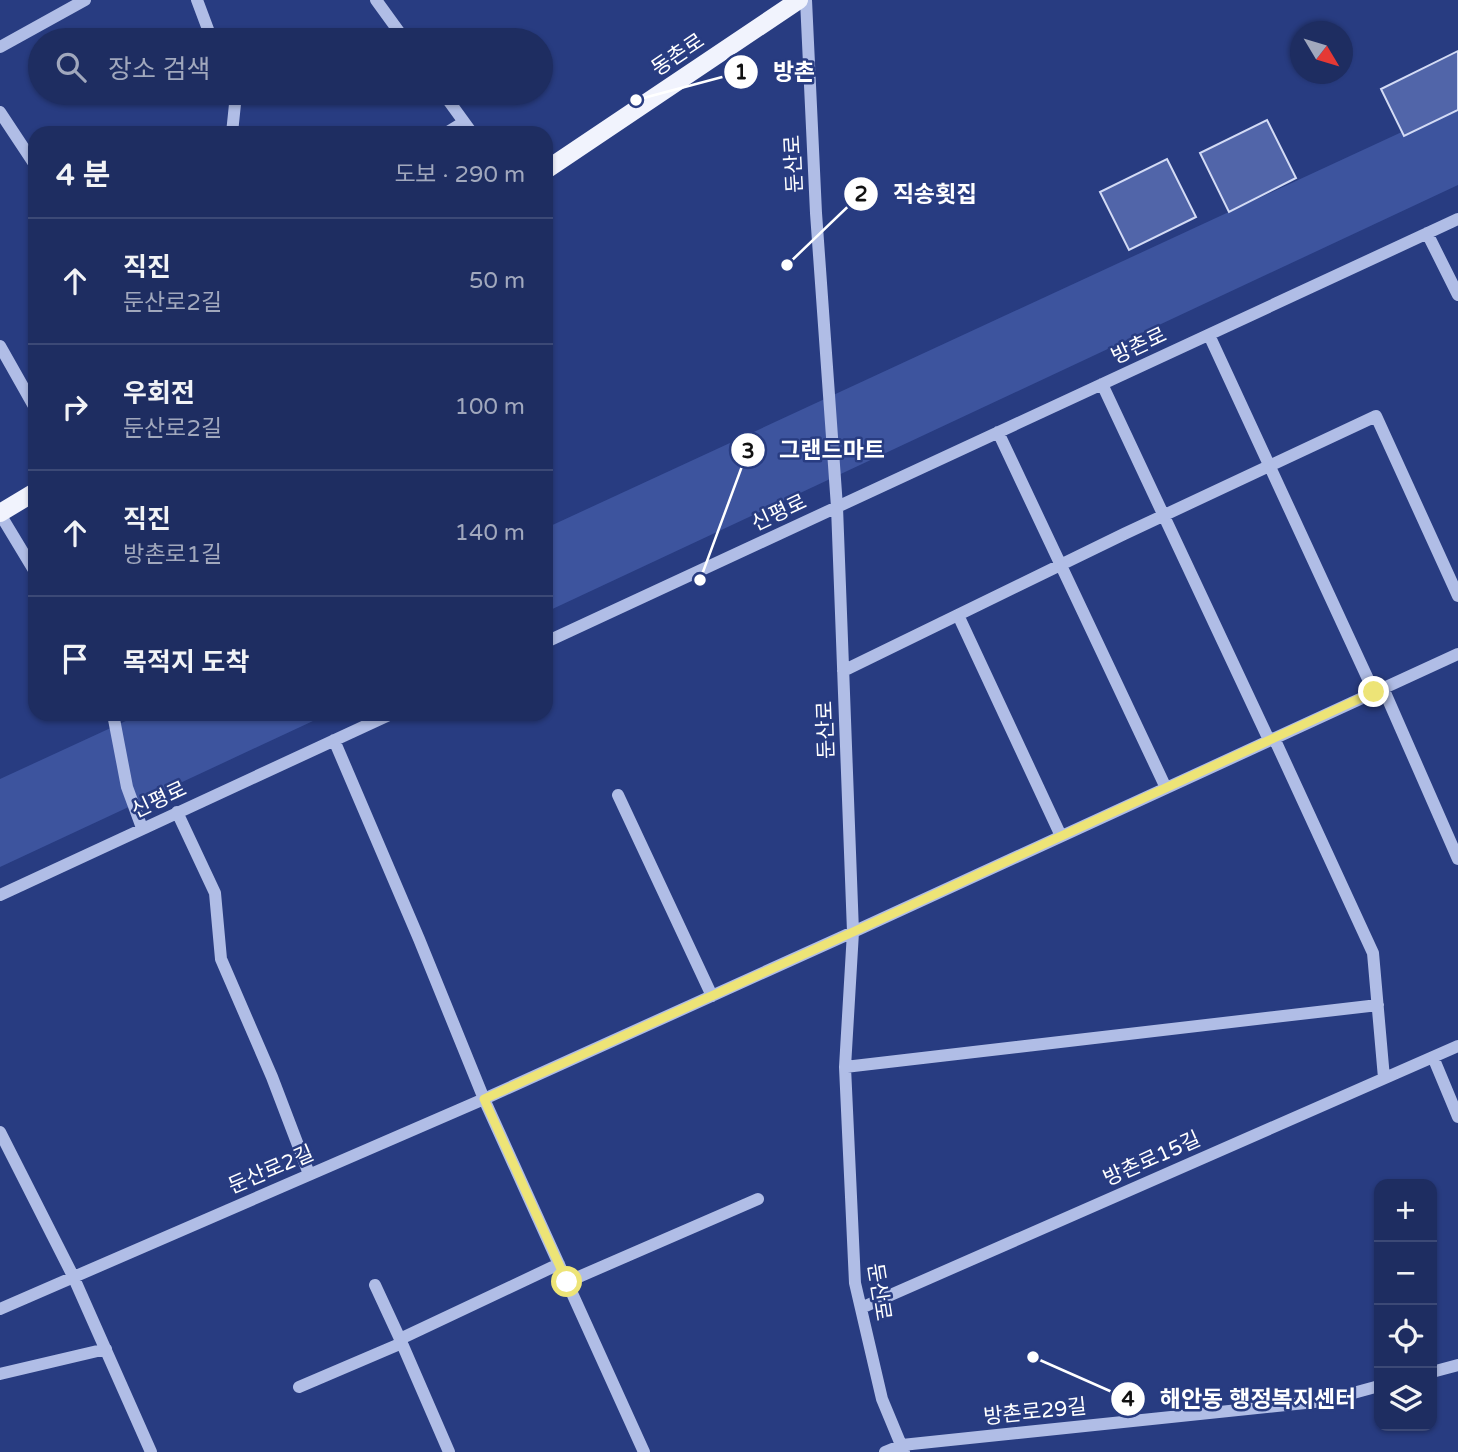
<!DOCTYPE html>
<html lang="ko">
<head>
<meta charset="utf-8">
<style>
  body { margin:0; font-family:"Varela Round","Noto Sans KR",sans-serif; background:#2b396a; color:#f1f3f6 }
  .controls { position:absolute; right:21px; bottom:21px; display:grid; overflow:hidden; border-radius:14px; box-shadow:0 2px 5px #0004 }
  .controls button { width:63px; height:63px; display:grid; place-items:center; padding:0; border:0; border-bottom:2px solid #3c4976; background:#1e2d61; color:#f1f3f6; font:35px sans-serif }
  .compass { position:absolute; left:1290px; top:21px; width:63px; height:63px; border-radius:50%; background:#1e2d61; box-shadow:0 2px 5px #0004; rotate:128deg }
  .stop { position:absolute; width:21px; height:21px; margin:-16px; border:5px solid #ede477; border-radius:50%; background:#fff }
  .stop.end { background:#ede477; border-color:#fff; box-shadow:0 2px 7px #0008 }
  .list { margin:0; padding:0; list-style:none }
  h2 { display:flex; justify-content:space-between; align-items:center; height:91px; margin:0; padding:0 28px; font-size:30px }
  h2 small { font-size:23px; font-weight:400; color:#a1a8bd }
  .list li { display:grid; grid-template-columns:46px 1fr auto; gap:21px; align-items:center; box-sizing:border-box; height:126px; padding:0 28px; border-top:2px solid #3c4976 }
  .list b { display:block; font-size:26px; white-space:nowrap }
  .list p { margin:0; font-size:23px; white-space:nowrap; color:#a1a8bd }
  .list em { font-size:23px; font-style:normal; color:#a1a8bd }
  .icon { flex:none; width:38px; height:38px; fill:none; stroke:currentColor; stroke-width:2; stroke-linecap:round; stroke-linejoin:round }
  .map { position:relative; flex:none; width:1458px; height:1452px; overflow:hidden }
  .search { position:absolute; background:#1e2d61; box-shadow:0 2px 5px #0004; left:28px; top:28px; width:525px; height:77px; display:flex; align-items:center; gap:18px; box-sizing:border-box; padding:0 24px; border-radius:38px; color:#a1a8bd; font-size:26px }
  .panel { position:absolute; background:#1e2d61; box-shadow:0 2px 5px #0004; left:28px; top:126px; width:525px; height:595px; border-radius:21px }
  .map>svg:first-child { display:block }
  .green { fill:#3d549e }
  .building { fill:#5165a9; stroke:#d3dbf5; stroke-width:2 }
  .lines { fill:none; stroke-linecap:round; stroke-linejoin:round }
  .minor { stroke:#b0bde6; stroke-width:12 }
  .major { stroke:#f1f3fd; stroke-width:18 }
  .route { stroke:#ede477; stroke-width:9 }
  .labels { text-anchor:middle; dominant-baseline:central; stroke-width:5; stroke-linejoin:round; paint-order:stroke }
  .street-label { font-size:21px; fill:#fff; stroke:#283c81 }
  .leader { fill:none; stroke:#fff; stroke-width:2.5 }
  .callout-dot { fill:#fff; stroke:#283c81; stroke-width:2.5 }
  .mark-label { font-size:21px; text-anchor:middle; font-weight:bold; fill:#111 }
  .callout-label { font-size:23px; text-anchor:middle; font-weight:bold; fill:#fff; stroke:#283c81; stroke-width:5; stroke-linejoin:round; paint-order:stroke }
</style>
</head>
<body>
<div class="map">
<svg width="1458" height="1452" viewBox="0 0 1458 1452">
  <rect width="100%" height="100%" fill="#283c81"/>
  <path class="green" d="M1458,106v79l-912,427v-84z
    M141,714h187l-328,153v-88z"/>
  <path class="building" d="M1458,51v59l-54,26 -23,-47z
    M1267,120l29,58 -67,34 -29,-59z
    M1167,159l29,58 -67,33 -29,-58z"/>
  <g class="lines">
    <path class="minor" d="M197,0l15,40
      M376,0l29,40
      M806,0l10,213 21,294 16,425 -8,135 10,216 27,116 22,53
      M0,47l85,-47
      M231,93l4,11 -3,29
      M443,93l29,40
      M0,112l35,53
      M446,133l18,-11
      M1427,233l31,62
      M1209,335l165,357
      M0,346l35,62
      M1102,384l167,356
      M998,432l168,356
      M0,514l35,58
      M958,615l103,221
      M546,642l912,-423
      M843,671l281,-137 252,-118 82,180
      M1383,688l75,171
      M113,714l14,73 15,41
      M1274,738l99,215 11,125
      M334,740l85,199 65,160 160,353
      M618,795l94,201
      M177,812l38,81 6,66 51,118 37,97
      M0,895l391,-181
      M1433,1057l25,60
      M845,1067l533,-62
      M0,1132l73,144 78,176
      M567,1282l191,-83
      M375,1285l25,54 159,-75
      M861,1308l597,-262
      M0,1309l484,-210 369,-167 605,-278
      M400,1339l49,113
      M1432,1372l26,-7
      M0,1374l106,-25
      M299,1387l103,-44
      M885,1452l17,-7 422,-44 55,-15"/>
    <path class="major" d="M546,170l253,-170
      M0,513l35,-21"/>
  </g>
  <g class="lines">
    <path class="route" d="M567,1282l-83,-183 369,-167 521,-240"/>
  </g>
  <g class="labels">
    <g class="street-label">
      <text transform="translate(678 55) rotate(-34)">동촌로</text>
      <text transform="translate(794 164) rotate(-93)">둔산로</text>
      <text transform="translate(1139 346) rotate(-25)">방촌로</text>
      <text transform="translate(779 513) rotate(-25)">신평로</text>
      <text transform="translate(826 730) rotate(-92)">둔산로</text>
      <text transform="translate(159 800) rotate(-25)">신평로</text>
      <text transform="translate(1152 1159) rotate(-24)">방촌로15길</text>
      <text transform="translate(271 1170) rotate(-23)">둔산로2길</text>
      <text transform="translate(879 1292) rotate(81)">둔산로</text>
      <text transform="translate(1035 1412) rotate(-6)">방촌로29길</text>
    </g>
  </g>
  <path class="leader" d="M636 100L741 72M787 265L861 194M700 580L748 450M1033 1357L1128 1399"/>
  <g class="callout-dot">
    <circle cx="636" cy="100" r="7"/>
    <circle cx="787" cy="265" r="7"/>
    <circle cx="700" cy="580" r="7"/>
    <circle cx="1033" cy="1357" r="7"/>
    <circle cx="741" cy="72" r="18"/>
    <circle cx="861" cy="194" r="18"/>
    <circle cx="748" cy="450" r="18"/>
    <circle cx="1128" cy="1399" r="18"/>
  </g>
  <g class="mark-label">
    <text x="741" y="79">1</text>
    <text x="861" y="201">2</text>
    <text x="748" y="458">3</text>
    <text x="1128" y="1406">4</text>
  </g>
  <g class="callout-label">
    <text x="794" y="80">방촌</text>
    <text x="935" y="202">직송횟집</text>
    <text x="832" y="458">그랜드마트</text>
    <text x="1258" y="1407">해안동 행정복지센터</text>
  </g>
</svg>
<div class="controls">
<button>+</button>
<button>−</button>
<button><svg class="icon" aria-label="locate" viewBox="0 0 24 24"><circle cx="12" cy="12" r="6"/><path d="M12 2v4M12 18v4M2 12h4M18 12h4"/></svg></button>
<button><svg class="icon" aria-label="layers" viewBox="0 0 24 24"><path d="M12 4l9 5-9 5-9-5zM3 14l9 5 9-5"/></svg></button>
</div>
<svg class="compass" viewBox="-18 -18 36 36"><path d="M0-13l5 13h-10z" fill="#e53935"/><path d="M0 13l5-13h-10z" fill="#a1a8bd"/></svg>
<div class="stop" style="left:567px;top:1282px"></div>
<div class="stop end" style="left:1374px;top:692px"></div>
<div class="search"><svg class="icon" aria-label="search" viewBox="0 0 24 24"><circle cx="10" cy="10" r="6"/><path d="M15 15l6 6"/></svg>장소 검색</div>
<section class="panel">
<h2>4 분<small>도보 · 290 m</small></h2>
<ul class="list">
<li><svg class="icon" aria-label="ahead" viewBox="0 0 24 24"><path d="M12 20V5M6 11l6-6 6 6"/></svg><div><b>직진</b><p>둔산로2길</p></div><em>50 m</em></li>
<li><svg class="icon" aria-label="right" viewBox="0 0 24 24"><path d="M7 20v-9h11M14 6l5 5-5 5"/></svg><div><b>우회전</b><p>둔산로2길</p></div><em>100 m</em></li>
<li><svg class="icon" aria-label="ahead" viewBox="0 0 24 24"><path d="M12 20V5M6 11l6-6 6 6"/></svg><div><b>직진</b><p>방촌로1길</p></div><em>140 m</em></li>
<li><svg class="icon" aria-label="arrive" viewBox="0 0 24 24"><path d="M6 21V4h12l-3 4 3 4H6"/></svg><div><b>목적지 도착</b></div></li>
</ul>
</section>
</div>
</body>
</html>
